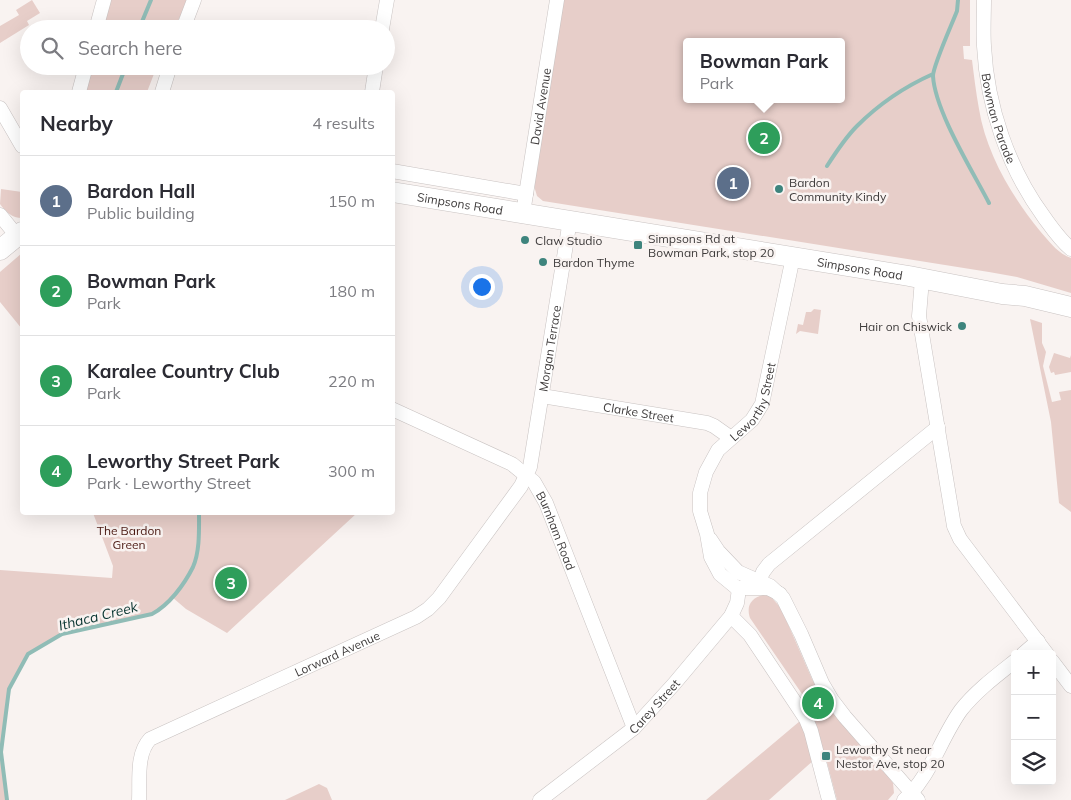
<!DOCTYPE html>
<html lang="en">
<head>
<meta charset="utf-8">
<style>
  body { margin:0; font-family:Mulish,sans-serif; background:#f7f7f7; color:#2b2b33 }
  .controls { position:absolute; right:15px; bottom:15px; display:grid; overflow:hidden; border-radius:5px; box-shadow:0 5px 20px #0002 }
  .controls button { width:45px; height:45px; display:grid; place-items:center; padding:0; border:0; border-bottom:1px solid #e1e1e2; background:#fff; color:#2b2b33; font:25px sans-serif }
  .you { position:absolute; left:481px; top:286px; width:18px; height:18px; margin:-12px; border:4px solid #fff; border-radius:50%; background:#1a73e8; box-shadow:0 0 0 8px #1a73e833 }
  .badge { display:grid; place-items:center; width:32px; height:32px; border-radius:50%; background:#b45309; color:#fff; font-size:16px; font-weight:700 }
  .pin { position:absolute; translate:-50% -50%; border:2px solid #fff; box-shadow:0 1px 5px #0006 }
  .popup { position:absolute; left:683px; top:38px; width:162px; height:65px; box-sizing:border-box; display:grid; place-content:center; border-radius:5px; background:#fff; filter:drop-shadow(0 1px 4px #0005); font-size:16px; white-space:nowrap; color:#7c7c81 }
  .popup b { font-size:19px; color:#2b2b33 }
  .popup::after { content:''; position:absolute; left:50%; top:100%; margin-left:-10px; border:10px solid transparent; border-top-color:#fff }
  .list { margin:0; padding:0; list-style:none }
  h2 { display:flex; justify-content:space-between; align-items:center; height:65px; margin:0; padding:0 20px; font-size:21px }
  h2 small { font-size:16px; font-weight:400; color:#7c7c81 }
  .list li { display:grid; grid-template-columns:32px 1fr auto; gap:15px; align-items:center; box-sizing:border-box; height:90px; padding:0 20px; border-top:1px solid #e1e1e2 }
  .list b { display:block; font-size:19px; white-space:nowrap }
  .list p { margin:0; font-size:16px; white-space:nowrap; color:#7c7c81 }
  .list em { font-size:16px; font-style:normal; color:#7c7c81 }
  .icon { flex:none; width:28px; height:28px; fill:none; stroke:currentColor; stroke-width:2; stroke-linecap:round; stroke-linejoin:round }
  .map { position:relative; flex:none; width:1071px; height:800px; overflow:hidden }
  .search { position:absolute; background:#fff; box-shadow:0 5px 20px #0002; left:20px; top:20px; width:375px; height:55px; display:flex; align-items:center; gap:12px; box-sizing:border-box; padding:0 18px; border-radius:28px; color:#7c7c81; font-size:19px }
  .panel { position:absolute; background:#fff; box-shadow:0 5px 20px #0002; left:20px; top:90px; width:375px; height:425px; border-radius:5px }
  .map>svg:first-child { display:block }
  .green { fill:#e7cec9; fill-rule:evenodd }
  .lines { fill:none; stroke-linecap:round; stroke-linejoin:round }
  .stream { stroke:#90bcb6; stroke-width:4 }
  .minor-casing { stroke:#c9c3c2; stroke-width:15 }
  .secondary-casing { stroke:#c9c3c2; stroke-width:21 }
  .minor { stroke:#fff; stroke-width:14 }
  .secondary { stroke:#fff; stroke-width:20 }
  .poi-dot { fill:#3e847d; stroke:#f9f3f1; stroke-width:2 }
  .labels { text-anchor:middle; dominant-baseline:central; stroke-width:5; stroke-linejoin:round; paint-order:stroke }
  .street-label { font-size:12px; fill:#3f3c3c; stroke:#f9f3f1 }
  .poi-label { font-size:12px; fill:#3f3c3c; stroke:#f9f3f1; text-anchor:start }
  .park-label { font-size:12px; fill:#4b1912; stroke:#f9f3f1 }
  .water-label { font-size:14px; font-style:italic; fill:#093531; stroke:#f9f3f1 }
</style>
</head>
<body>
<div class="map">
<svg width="1071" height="800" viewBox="0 0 1071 800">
  <rect width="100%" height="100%" fill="#f9f3f1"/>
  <path class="green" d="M32,0l8,13 -13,8 2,4 -29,18v-17l19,-11 -3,-5z
    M108,0h80l-14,29h-73z
    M562,0h408v46h-7l1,13 8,1c2,16 4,33 7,49 7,44 33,88 61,122 10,11 17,22 31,27v35l-54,-16 -28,-5 -446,-71 -6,-5 -3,-10zM686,42h156v57h-156z
    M90,66h67l-10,26h-64z
    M1,189l21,3v26c-10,0 -16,-6 -22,-14z
    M22,253v76l-22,-27v-30z
    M814,309l7,1 -3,24 -18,-3 -4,3 2,-10 5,1 3,-13h5z
    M1030,319l12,4v20l4,9 -3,14 9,36 9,-2 -2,-8 12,-2v122l-12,-9 -8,-81z
    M1054,353l16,5 1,-3v17l-16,3 -1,-3 -3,1 -2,-6z
    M93,513h264l-130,120 -41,-24 -14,-12 -10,11 -10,6 -90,20 -34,20 -19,36 -8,62 6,48h-7v-230l112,8 1,-12z
    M763,595l7,1 11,12 31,71 11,18 47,55 23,31 1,10 -6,7h-51l-13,-49 -55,49h-63l107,-90 -63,-92c-4,-12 1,-20 13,-23z
    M319,784l8,4 5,12h-47z"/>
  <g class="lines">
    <path class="stream" d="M958,0l-1,11c-5,13 -24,55 -24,65 2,35 39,94 56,127
      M139,29l12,-29
      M116,92l10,-26
      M827,166c9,-14 18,-28 30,-40 21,-21 49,-40 76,-52
      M7,800l-6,-48 8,-63 19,-35 34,-20 90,-20c17,-9 32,-29 41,-47 7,-16 6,-37 6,-55"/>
    <defs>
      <g id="minor">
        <path id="s1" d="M984,0c0,15 -1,31 0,46 3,60 24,122 60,171 8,11 16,23 27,32"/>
        <path d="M96,29l8,-29"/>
        <path d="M183,29l11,-29"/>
        <path d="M382,29l5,-29"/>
        <path d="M79,92l7,-26"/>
        <path d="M162,92l8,-26"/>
        <path d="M372,92l4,-26"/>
        <path d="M0,108l22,38"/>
        <path d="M392,171l134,23"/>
        <path id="s2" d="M523,213l34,-213"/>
        <path d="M0,215l17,21"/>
        <path d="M922,279l-3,37 35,210 6,13 87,115"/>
        <path id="s3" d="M542,396l165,27 7,3 17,12"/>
        <path id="s4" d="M392,409l120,55 22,18 12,21 88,225"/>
        <path d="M710,539l8,12 20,21 32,14 13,12 18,36 21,49 10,17 13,17 73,83"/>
        <path d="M750,585l9,-3 4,-10 6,-8 169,-137"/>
        <path id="s5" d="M780,594l-12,-6h-31l-17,-14 -9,-17 -4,-23 -7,-23v-18l6,-21 12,-22 34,-30 10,-16 31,-147"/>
        <path d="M731,616l19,19 56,84 5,12 18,69"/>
        <path d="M1023,654l15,-13"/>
        <path d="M1052,661l19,25"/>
        <path id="s6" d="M139,800c1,-20 -3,-46 11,-61l266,-122 12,-8 11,-11 82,-112 9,-19 40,-247"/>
        <path id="s7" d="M540,800l94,-72 40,-44 57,-68 6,-13 2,-14"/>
        <path d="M904,800c27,-24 36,-61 57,-90 15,-19 35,-34 54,-49"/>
      </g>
      <g id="secondary">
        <path id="s8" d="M392,192l517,84 93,18 23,2 46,11"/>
        <path d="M0,250l22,-18"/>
      </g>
    </defs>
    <use href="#minor" class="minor-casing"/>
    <use href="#secondary" class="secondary-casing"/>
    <use href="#minor" class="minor"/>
    <use href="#secondary" class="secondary"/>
  </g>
  <g class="poi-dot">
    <circle cx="779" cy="189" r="5"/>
    <circle cx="525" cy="240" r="5"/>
    <rect x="633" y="240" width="10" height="10" rx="2.5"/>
    <circle cx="543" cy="262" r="5"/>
    <circle cx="962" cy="326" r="5"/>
    <rect x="821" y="751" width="10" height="10" rx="2.5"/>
  </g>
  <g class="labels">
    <g class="street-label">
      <text stroke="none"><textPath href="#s2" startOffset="108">David Avenue</textPath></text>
      <text stroke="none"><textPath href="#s1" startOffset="120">Bowman Parade</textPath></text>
      <text stroke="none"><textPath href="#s8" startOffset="69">Simpsons Road</textPath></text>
      <text stroke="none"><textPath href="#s8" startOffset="474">Simpsons Road</textPath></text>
      <text stroke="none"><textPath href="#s6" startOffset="666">Morgan Terrace</textPath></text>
      <text stroke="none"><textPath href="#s5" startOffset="260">Leworthy Street</textPath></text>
      <text stroke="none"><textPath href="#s3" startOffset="98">Clarke Street</textPath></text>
      <text stroke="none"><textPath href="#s4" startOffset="214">Burnham Road</textPath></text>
      <text stroke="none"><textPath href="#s6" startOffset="269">Lorward Avenue</textPath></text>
      <text stroke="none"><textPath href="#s7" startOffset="148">Carey Street</textPath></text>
    </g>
    <g class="poi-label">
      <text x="789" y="182">Bardon<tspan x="789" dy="14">Community Kindy</tspan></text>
      <text x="648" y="238">Simpsons Rd at<tspan x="648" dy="14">Bowman Park, stop 20</tspan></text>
      <text x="535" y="240">Claw Studio</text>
      <text x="553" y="262">Bardon Thyme</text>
      <text x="952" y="326" text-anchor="end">Hair on Chiswick</text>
      <text x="836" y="749">Leworthy St near<tspan x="836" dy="14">Nestor Ave, stop 20</tspan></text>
    </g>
    <g class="park-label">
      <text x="129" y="530">The Bardon<tspan x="129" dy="14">Green</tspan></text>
    </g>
    <g class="water-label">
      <text transform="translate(98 616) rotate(-14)">Ithaca Creek</text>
    </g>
  </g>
</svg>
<div class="controls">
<button>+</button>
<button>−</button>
<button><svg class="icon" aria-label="layers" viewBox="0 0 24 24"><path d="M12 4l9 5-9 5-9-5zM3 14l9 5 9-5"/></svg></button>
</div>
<div class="you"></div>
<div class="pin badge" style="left:733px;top:183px;background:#5c6f8a">1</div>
<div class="pin badge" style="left:764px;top:138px;background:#2e9e5b">2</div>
<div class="popup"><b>Bowman Park</b>Park</div>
<div class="pin badge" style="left:231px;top:583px;background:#2e9e5b">3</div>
<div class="pin badge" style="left:818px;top:703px;background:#2e9e5b">4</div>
<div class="search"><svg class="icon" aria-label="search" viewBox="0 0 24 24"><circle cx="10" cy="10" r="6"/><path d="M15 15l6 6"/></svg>Search here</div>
<section class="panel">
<h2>Nearby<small>4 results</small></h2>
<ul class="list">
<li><span class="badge" style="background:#5c6f8a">1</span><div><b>Bardon Hall</b><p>Public building</p></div><em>150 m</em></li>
<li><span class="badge" style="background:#2e9e5b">2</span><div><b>Bowman Park</b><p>Park</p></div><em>180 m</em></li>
<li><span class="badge" style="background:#2e9e5b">3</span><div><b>Karalee Country Club</b><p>Park</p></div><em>220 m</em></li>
<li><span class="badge" style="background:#2e9e5b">4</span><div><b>Leworthy Street Park</b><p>Park · Leworthy Street</p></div><em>300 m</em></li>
</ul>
</section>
</div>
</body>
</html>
